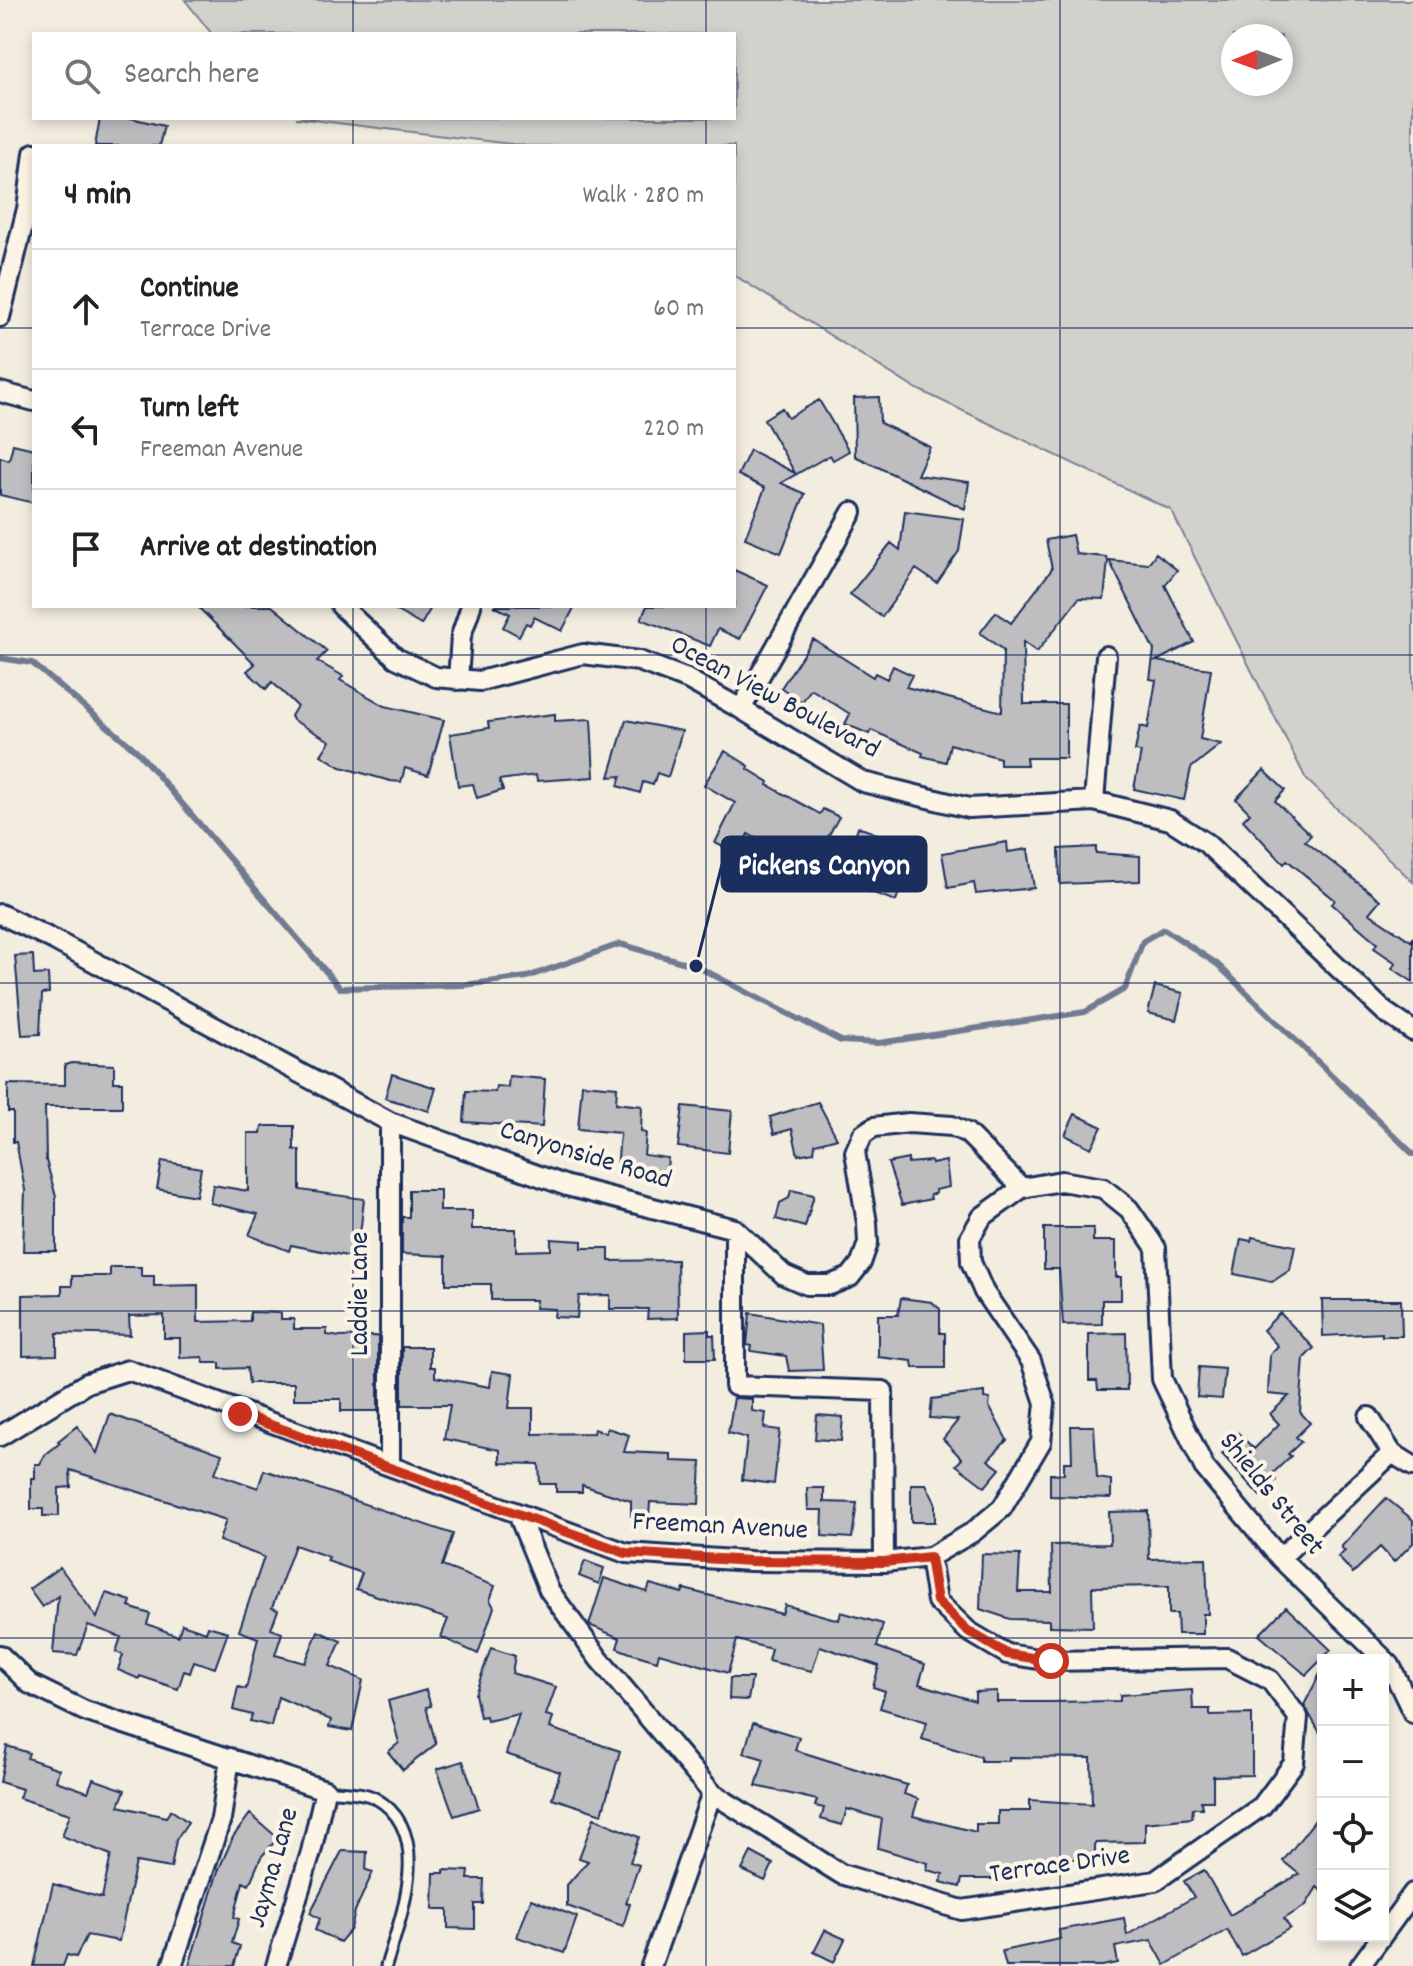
<!DOCTYPE html>
<html lang="en">
<head>
<meta charset="utf-8">
<style>
  body { margin:0; font-family:Dekko,sans-serif; background:#f6f6f6; color:#222 }
  .controls { position:absolute; right:24px; bottom:24px; display:grid; overflow:hidden; border-radius:0px; box-shadow:0 4px 12px #0003 }
  .controls button { width:72px; height:72px; display:grid; place-items:center; padding:0; border:0; border-bottom:2px solid #e0e0e0; background:#fff; color:#222; font:40px sans-serif }
  .compass { position:absolute; left:1221px; top:24px; width:72px; height:72px; border-radius:50%; background:#fff; box-shadow:0 4px 12px #0003; rotate:269deg }
  .stop { position:absolute; width:24px; height:24px; margin:-18px; border:6px solid #c8321e; border-radius:50%; background:#fff }
  .stop.end { background:#c8321e; border-color:#fff; box-shadow:0 2px 8px #0008 }
  .list { margin:0; padding:0; list-style:none }
  h2 { display:flex; justify-content:space-between; align-items:center; height:104px; margin:0; padding:0 32px; font-size:34px }
  h2 small { font-size:26px; font-weight:400; color:#767676 }
  .list li { display:grid; grid-template-columns:52px 1fr auto; gap:24px; align-items:center; box-sizing:border-box; height:120px; padding:0 32px; border-top:2px solid #e0e0e0 }
  .list b { display:block; font-size:30px; white-space:nowrap }
  .list p { margin:0; font-size:26px; white-space:nowrap; color:#767676 }
  .list em { font-size:26px; font-style:normal; color:#767676 }
  .icon { flex:none; width:44px; height:44px; fill:none; stroke:currentColor; stroke-width:2; stroke-linecap:round; stroke-linejoin:round }
  .map { position:relative; flex:none; width:1413px; height:1966px; overflow:hidden }
  .search { position:absolute; background:#fff; box-shadow:0 4px 12px #0003; left:32px; top:32px; width:704px; height:88px; display:flex; align-items:center; gap:20px; box-sizing:border-box; padding:0 28px; border-radius:0px; color:#767676; font-size:30px }
  .panel { position:absolute; background:#fff; box-shadow:0 4px 12px #0003; left:32px; top:144px; width:704px; height:464px; border-radius:0px }
  .map>svg:first-child { display:block }
  .green { fill:#d3d1cc; stroke:#778095; stroke-width:2; fill-rule:evenodd }
  .lines { fill:none; stroke-linecap:round; stroke-linejoin:round }
  .stream { stroke:#707a91; stroke-width:6 }
  .building { fill:#bebec0; stroke:#1b2f5e; stroke-width:2 }
  .service-casing { stroke:#1b2f5e; stroke-width:15 }
  .minor-casing { stroke:#1b2f5e; stroke-width:24 }
  .service { stroke:#fcf5e5; stroke-width:9 }
  .minor { stroke:#fcf5e5; stroke-width:18 }
  .route { stroke:#c8321e; stroke-width:10 }
  .grid { fill:none; stroke:#1b2f5e; stroke-width:2; stroke-opacity:0.55 }
  .labels { text-anchor:middle; dominant-baseline:central; stroke-width:8; stroke-linejoin:round; paint-order:stroke }
  .street-label { font-size:28px; fill:#1b2f5e; stroke:#fcf5e5 }
  .leader { fill:none; stroke:#1b2f5e; stroke-width:3 }
  .callout-dot { fill:#1b2f5e; stroke:#fcf5e5; stroke-width:3 }
  .callout { fill:#1b2f5e; stroke:#1b2f5e; stroke-width:3 }
  .callout-label { font-size:30px; text-anchor:middle; font-weight:bold; fill:#fff }
</style>
</head>
<body>
<div class="map">
<svg width="1413" height="1966" viewBox="0 0 1413 1966">
  <rect width="100%" height="100%" fill="#f3ede0"/>
  <filter id="ink" filterUnits="userSpaceOnUse"><feTurbulence type="fractalNoise" baseFrequency=".0125" numOctaves="2"/><feDisplacementMap in="SourceGraphic" scale="16" xChannelSelector="R" yChannelSelector="G"/><feConvolveMatrix kernelMatrix="1 2 1 2 8 2 1 2 1" color-interpolation-filters="sRGB"/></filter>
  <g filter="url(#ink)">
    <path class="green" d="M185,0h1228v882l-107,-103 -135,-269 -260,-124 -177,-111v-129h-207l-231,-28h438v-84h-522zM1233,36h48v48h-48z"/>
    <g class="lines">
      <path class="stream" d="M0,658l32,5 105,88 203,237 124,-3 63,-8 93,-33 76,22 145,75 38,2 206,-31 40,-23 18,-48 21,-12 53,35 196,190"/>
    </g>
    <path class="building" d="M100,118h31l33,8 -5,20h-64z
      M879,397l1,26 50,24 -13,28 52,7 -4,27 -110,-53 -1,-58z
      M819,400l30,51 -16,9 -3,-5 -49,28 24,11 -24,59 -36,-15 20,-50 -27,-13 12,-25 45,23 -31,-54 18,-11 6,10z
      M13,444l21,5v54l-34,-8v-38l9,3z
      M905,511l59,8 -5,32 -22,32 -21,-14 -34,48 -32,-23 41,-51 9,7z
      M1072,535l4,19 30,3 2,3 -4,39 -25,-1 -42,54 -14,-10 1,62h42v54h-40l1,7h-27v-7l-50,-14 -4,18 -24,-6 1,-3 -52,-23 -2,4 -24,-10 5,-10 -39,-25 -9,13 -21,-14 32,-49 60,38 2,-4 12,6 6,-13 19,9 -6,12 96,25 1,-62 -23,-17 16,-21 15,11 41,-54 -6,-29z
      M1156,553l21,17 -12,15 29,57 -38,19 55,8 -11,70 21,5 -30,24 -7,32 -50,-11 7,-37 -6,-1 5,-25 8,2 8,-48 -6,-1 4,-29 -45,-90 39,4z
      M734,570l34,15 -28,54 -22,-10 -8,17 -69,-27 6,-13h87z
      M197,606h75l55,45 -10,10 26,15 -3,4 45,26 59,14 -16,55 -23,-7 -4,14 -11,-1 -49,-14 -20,-12 9,-14 -37,-21 -2,-4 6,-10 -25,-24 -6,7 -19,-18 8,-7z
      M388,606h44l-11,19z
      M494,606h81l-13,25 -28,-14 -4,8 -4,-2 -7,13 -16,-9 7,-13z
      M555,714v7l36,-2 3,58 -57,4 -1,-6 -37,5 4,10 -26,8 -4,-14 -15,2 -8,-52 39,-6 -1,-6z
      M626,720l56,11 -14,46 -11,-4 -4,12 -10,-3 -3,11 -22,-7 3,-10 -12,1z
      M725,751l24,15 -1,3 21,13 -1,3 52,29 3,-5 16,8 -29,52 -62,-35 -10,20 -23,-11 20,-40 -31,-18z
      M1264,770l21,20 -10,11 36,34 -6,6 75,59 -11,13 42,28 2,-3v44l-21,-14 4,-5 -22,-15 3,-5 -45,-39 3,-4 -48,-40 -3,4 -41,-44 7,-7 -14,-14z
      M858,827l22,8 -6,17 3,5 30,10 -11,34 -57,-20z
      M1007,842l1,10 20,-3 6,39 -58,6 -2,-11 -26,5 -6,-35z
      M1096,847v6l44,3v25l-80,3 -1,-35z
      M33,955l1,20 14,-1 1,19 -7,1 -2,40 -18,1 -7,-79z
      M1155,986l28,7 -7,27 -28,-7z
      M71,1063l43,2v17h8v25h-77l1,53 10,37v54h-33l2,-61 -9,-48h-3v-30h-5v-28l57,1v-20z
      M392,1074l44,14 -7,23 -44,-13z
      M509,1076l36,3 -3,48 -78,-5 2,-31 29,1 1,-6 12,1z
      M582,1084l35,3 -1,16 26,3 -1,26 5,1 -2,22 24,3 -2,22 -49,-9 3,-38 -42,-4z
      M818,1102l19,36 -22,6 -1,8 -16,3 -6,-26 -18,5 -4,-17z
      M683,1106l49,5 -4,42 -50,-6z
      M1075,1114l27,13 -11,21 -26,-13z
      M262,1126h32v24h6v40l64,9 -4,36 5,1 -3,23 -71,-14 -2,6 -40,-16 9,-21 -48,-11 3,-18 35,6v-58h13z
      M908,1159v4l23,-2 1,3 14,-3 3,26 -14,3 1,3 -6,2 1,4 -29,6 -14,-42z
      M162,1161l39,7 -5,28 -39,-7z
      M409,1190h31v21h32v18h44v22l35,-1v-11l31,2v7h27v13l68,-1 1,58 -31,1 1,-10h-38v-14l-31,1 -2,22 -23,-1 1,-8 -20,-1 1,-8h-45v-16h-45v-28l-44,-2v-37h7z
      M791,1190l23,5 -9,32 -29,-8 4,-16 9,-5z
      M1044,1228h49v13h23v36h5v23h-19v24l-39,1 -4,-56h-15z
      M1252,1237l43,9 -5,24 -18,12 -38,-8 7,-35 10,2z
      M110,1267h31v9h13v10l44,-1v37l52,-1v-9l31,1v6h13v10h33v6l13,2 38,-1v75h-37v-12h-47v-16h-45l-2,-15 -27,1v-6h-16l-1,-6 -23,1v-20h-16v-23l-35,1 1,19 -73,-2v22l-34,1v-61l39,-1v-8h10v-10h38z
      M901,1298l31,4 8,7v24h5v35h-32l-1,-7 -34,-4v-42h20z
      M1322,1300h79l1,36h-20v-3l-59,3z
      M750,1313l70,12 3,45 -34,1 -3,-15 -35,-5 1,-5 -5,-1z
      M1280,1313l34,35 -10,10 -4,54 10,11 -14,14 5,5 -13,12 3,2 -20,19 5,5 -16,16 -38,-42 5,-4 -3,-4 14,-13 16,16 25,-25 -9,-10 19,-18 -21,-2 2,-40 8,-8 -15,-16z
      M709,1330v5h5l1,24h-29v-28z
      M1126,1333l1,57h-29l-1,-9h-8v-47z
      M402,1347h28v20h5v10l55,10 2,-16 21,3 -4,34h24v26l60,-1 1,-4 12,4 1,-5 22,7 -5,17 47,2v7l30,1 -2,42 -49,-2 -1,15 -18,-1v-15l-49,-16v7h-26v-8h-16l-1,-20 -39,-1v-13l-56,-11 6,-34h-48z
      M1199,1367l26,2 -3,30 -25,-2z
      M984,1392v6l6,1 -1,7 18,34 -19,20 12,9 -15,18 -29,-22 6,-6 -19,-20 15,-19 -28,-2 2,-19z
      M734,1398l18,1v12l14,2 -2,15 16,2 -6,54 -32,-4 5,-42 -19,-5z
      M110,1414l112,40 -7,19 43,15 6,-18 189,64 -11,32 53,20 -5,14 4,7 -16,47 -37,-17 7,-18 -92,-30 6,-16 -35,-12 2,-4 -34,-12 -23,63 6,2 -7,19 11,4 -7,22 30,8 13,-32 23,10 -11,25 33,14 -11,51 -23,-4 2,-7 -53,-23 -7,29 -21,-5 2,-6 -19,-5 5,-23 8,2 12,-51 -19,-7 25,-74 -45,-16 7,-21 -156,-50 1,17 -12,1v28h-16v-7h-12v-31h4v-14h5l5,-9 15,-12 -2,-2 19,-15 20,27z
      M817,1415l26,2 -2,24 -26,-2z
      M1071,1426h23l3,52 14,2v18l-61,-2v-22h14v-12h8z
      M911,1484h15l9,18v20h-24z
      M807,1488h17v14l33,1 -5,35 -30,-2 1,-26h-15z
      M1386,1498l27,22v23l-19,19 -14,-15 -27,26 -15,-16 7,-6 -4,-4z
      M1148,1511l1,48 57,-1 2,56h-5v20h-25l-1,-20h-8v-28l-77,1 1,40 -44,-1v-6l-39,-1 -30,-10 2,-55 38,1 -2,37h34l-1,-47 59,-1 -1,-32z
      M585,1561l19,7 -5,16 -20,-8z
      M60,1567l37,51 9,-25 25,8 -2,6 21,7 -3,10 31,12 4,-12 24,8 2,-6 20,6 -13,36 -21,-7 -4,12 -6,-2 -6,18 -38,-13 -1,3 -21,-9 5,-15 -7,-3 5,-15 -33,-12 -11,30 -24,-2 5,-57 -16,11 -13,-18z
      M604,1578l43,14 3,-8 32,9 2,-4 98,25 3,-9 54,15 2,-8 42,12 -6,23 48,17 -6,20 56,17v-9l22,-1v11h51l72,-1v-6l72,-5 1,19h17v6l42,-1v61l-39,1v25h-12l1,7h-9l-1,10 -47,5v19l-50,1v16h-48v11h-48v9h-37l-2,8 -19,-5 2,-8 -16,-4 1,-7 -50,-15 4,-29 -35,-10 -5,16 -21,-6 3,-11 -9,-2 2,-6 -61,-14 8,-27 -20,-6 9,-30 46,14 -4,13 112,35 -3,9 14,5 -5,17 63,16v-8h22v-13h32v-11l62,4 -1,-46 -82,-1v4h-28v-4l-59,-18 5,-17 -47,-14 5,-17 -12,-4 6,-21 -59,-20 -8,25 -44,-10 3,-12 -34,-9 -9,33 -69,-20 -2,8 -27,-8 -13,-5 3,-10 -31,-13z
      M1286,1607l45,43 -25,25 -47,-40z
      M491,1648l24,8 -3,17 44,14 -10,28 7,2 -3,11 70,23 -18,63 -50,-16 8,-26 -54,-18 13,-40 -32,7 -1,-5 -6,1 -5,-23z
      M1323,1668v70l-19,-33z
      M730,1678h22l-4,22 -19,-1z
      M426,1690l5,16 -5,1 10,37 -33,26 -15,-18 11,-9 -11,-42z
      M7,1746l22,7 -2,5 32,11 -3,12 32,11 5,-13 32,11 -6,16 47,11 5,-7 17,12 -12,18 -5,28 -35,-6 -17,79 -32,-6 -11,22 -9,-2 -4,11h-29l19,-82 49,14 9,-43 -49,-19 8,-22 -51,-16 3,-9 -22,-7z
      M463,1761l16,47 -25,8 -17,-47z
      M1323,1810v82l-6,-5 -11,18 -22,14 6,9 -48,28 -15,-26 -62,35 -14,-25 -36,7 3,16 -16,3h-96l-4,-15 58,-12 -1,-9 65,-12 3,17 67,-38 -10,-16 20,-11 26,45 69,-41 -16,-13z
      M250,1814l28,24 -17,19 -12,28 -6,-3 -9,35 5,2 -7,24 8,3 -6,20h-45l29,-95 15,-34z
      M594,1818l45,19 -9,25 9,3 -13,38 4,1 -7,22 -56,-20v-21l21,-24 -9,-3z
      M342,1851l25,1 -1,18 7,2 -18,39 -4,18 -11,13 -25,-12 5,-11 -10,-6z
      M751,1852l22,12 -8,17 -23,-11z
      M444,1870l25,1 -1,8h16l-1,25h-8v25l-27,-1v-19h-15l1,-36h10z
      M531,1899l46,18 -13,36 -47,-16z
      M825,1930l20,9 -11,23 -20,-10z"/>
    <g class="lines">
      <defs>
        <path id="service" d="M325,1790c15,2 37,1 50,8 60,33 26,118 11,168"/>
        <path id="minor" d="M0,317l27,-108 7,-56
          M0,392l34,9
          M341,606l55,52 40,19 44,4 103,-27 56,7 48,18 54,30 122,73 106,26 125,-7 76,19 36,23 179,169 28,19
          M458,680l3,-44 10,-30
          M741,709l111,-197
          M1094,801l12,-145
          M0,914l54,26 336,182 177,64 168,43 49,46 23,10h23l20,-8 11,-14 7,-20 -1,-20 -12,-71 8,-18 11,-7 35,-4 43,3 15,7 55,55
          M735,1229v157l148,5 1,171
          M1369,1417l23,36
          M0,1436l87,-53 41,-13 498,183 124,8 134,1 46,-5 43,-25 29,-24 39,-66 4,-39 -14,-42 -47,-69 -13,-30 -1,-24 12,-21 40,-29 39,-7 42,7 26,21 27,39 6,131 42,88 76,91 110,107 23,48
          M390,1466v-344
          M518,1514l31,76 50,69 113,134 129,81 121,36 193,-29 107,-75 32,-43 4,-46 -28,-37 -43,-22 -176,3 -44,-7 -39,-23 -31,-30 -7,-44
          M1280,1558l112,-105 21,13
          M0,1655l30,29 55,27 240,79 -14,62 -35,114
          M172,1966l49,-147 9,-61
          M651,1966l61,-173
          M1360,1966l53,-73"/>
      </defs>
      <use href="#service" class="service-casing"/>
      <use href="#minor" class="minor-casing"/>
      <use href="#service" class="service"/>
      <use href="#minor" class="minor"/>
    </g>
  </g>
  <g class="lines" filter="url(#ink)">
    <path class="route" d="M240,1414l386,139 124,8 134,1 46,-5 7,44 31,30 39,23 44,7"/>
  </g>
  <path class="grid" d="M353,0v34M706,0v34M1060,0v1966M353,118v28M706,118v28M0,328h34M734,328h679M353,606v1360M706,606v1360M0,655h1413M0,983h1413M0,1311h1413M0,1638h1413"/>
  <g class="labels">
    <g class="street-label">
      <text transform="translate(774 699) rotate(28)">Ocean View Boulevard</text>
      <text transform="translate(585 1157) rotate(17)">Canyonside Road</text>
      <text transform="translate(362 1294) rotate(-90)">Laddie Lane</text>
      <text transform="translate(1270 1495) rotate(51)">Shields Street</text>
      <text transform="translate(720 1528) rotate(3)">Freeman Avenue</text>
      <text transform="translate(1060 1867) rotate(-8)">Terrace Drive</text>
      <text transform="translate(275 1868) rotate(-74)">Jayma Lane</text>
    </g>
  </g>
  <path class="leader" d="M696 966L722 864"/>
  <circle class="callout-dot" cx="696" cy="966" r="8"/>
  <rect class="callout" x="722" y="837" width="204" height="54" rx="8"/>
  <g class="callout-label">
    <text x="824" y="874">Pickens Canyon</text>
  </g>
</svg>
<div class="controls">
<button>+</button>
<button>−</button>
<button><svg class="icon" aria-label="locate" viewBox="0 0 24 24"><circle cx="12" cy="12" r="6"/><path d="M12 2v4M12 18v4M2 12h4M18 12h4"/></svg></button>
<button><svg class="icon" aria-label="layers" viewBox="0 0 24 24"><path d="M12 4l9 5-9 5-9-5zM3 14l9 5 9-5"/></svg></button>
</div>
<svg class="compass" viewBox="-18 -18 36 36"><path d="M0-13l5 13h-10z" fill="#e53935"/><path d="M0 13l5-13h-10z" fill="#767676"/></svg>
<div class="stop" style="left:1051px;top:1661px"></div>
<div class="stop end" style="left:240px;top:1414px"></div>
<div class="search"><svg class="icon" aria-label="search" viewBox="0 0 24 24"><circle cx="10" cy="10" r="6"/><path d="M15 15l6 6"/></svg>Search here</div>
<section class="panel">
<h2>4 min<small>Walk · 280 m</small></h2>
<ul class="list">
<li><svg class="icon" aria-label="ahead" viewBox="0 0 24 24"><path d="M12 20V5M6 11l6-6 6 6"/></svg><div><b>Continue</b><p>Terrace Drive</p></div><em>60 m</em></li>
<li><svg class="icon" aria-label="left" viewBox="0 0 24 24"><path d="M17 20v-9H6M10 6l-5 5 5 5"/></svg><div><b>Turn left</b><p>Freeman Avenue</p></div><em>220 m</em></li>
<li><svg class="icon" aria-label="arrive" viewBox="0 0 24 24"><path d="M6 21V4h12l-3 4 3 4H6"/></svg><div><b>Arrive at destination</b></div></li>
</ul>
</section>
</div>
</body>
</html>
